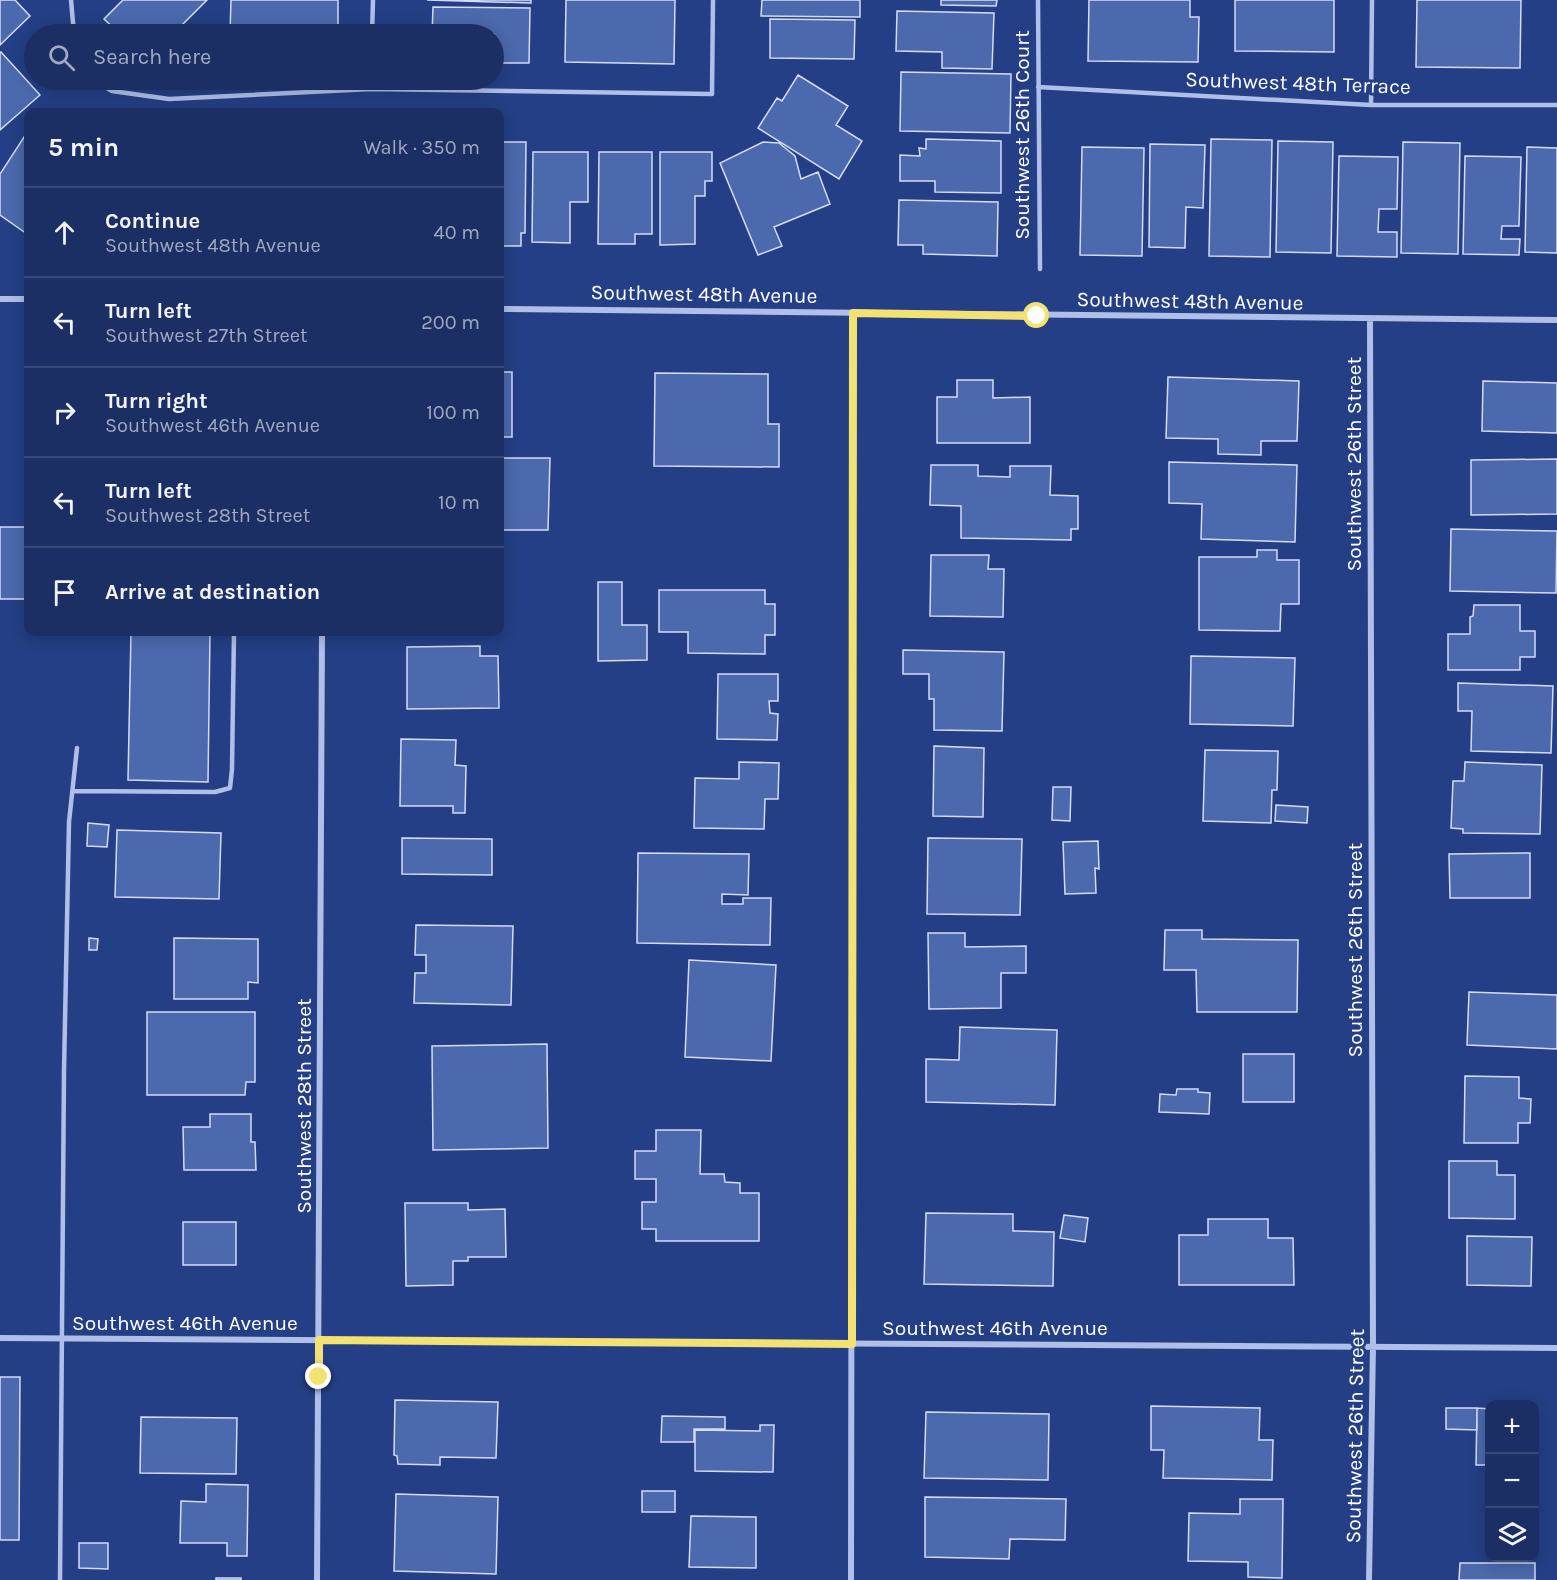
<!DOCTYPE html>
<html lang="en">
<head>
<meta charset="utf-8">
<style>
  body { margin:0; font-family:Karla,sans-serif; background:#283b6d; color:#f1f3f6 }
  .controls { position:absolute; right:18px; bottom:18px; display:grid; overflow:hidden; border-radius:12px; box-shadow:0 3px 15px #0003 }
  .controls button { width:54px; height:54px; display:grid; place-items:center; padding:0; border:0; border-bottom:2px solid #394a78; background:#1b2f64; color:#f1f3f6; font:30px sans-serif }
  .stop { position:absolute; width:18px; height:18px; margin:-14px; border:4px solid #f3e272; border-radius:50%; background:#fff }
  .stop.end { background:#f3e272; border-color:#fff; box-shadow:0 2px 6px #0008 }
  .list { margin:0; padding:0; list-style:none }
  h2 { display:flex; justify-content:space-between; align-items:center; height:78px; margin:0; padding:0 24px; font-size:26px }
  h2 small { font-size:20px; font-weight:400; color:#a0a9bf }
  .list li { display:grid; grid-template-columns:39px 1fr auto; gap:18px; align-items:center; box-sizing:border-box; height:90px; padding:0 24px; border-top:2px solid #394a78 }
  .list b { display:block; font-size:22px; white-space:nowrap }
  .list p { margin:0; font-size:20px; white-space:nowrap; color:#a0a9bf }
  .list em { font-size:20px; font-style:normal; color:#a0a9bf }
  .icon { flex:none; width:33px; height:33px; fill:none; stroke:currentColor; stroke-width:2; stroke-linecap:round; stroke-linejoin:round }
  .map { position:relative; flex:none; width:1557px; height:1580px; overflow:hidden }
  .search { position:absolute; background:#1b2f64; box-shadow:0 3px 15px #0003; left:24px; top:24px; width:480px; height:66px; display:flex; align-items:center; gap:15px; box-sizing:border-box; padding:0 21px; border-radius:33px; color:#a0a9bf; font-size:22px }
  .panel { position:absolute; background:#1b2f64; box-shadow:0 3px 15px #0003; left:24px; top:108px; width:480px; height:528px; border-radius:12px }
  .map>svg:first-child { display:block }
  .building { fill:#4c69ad; stroke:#d2dcf6; stroke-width:1.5 }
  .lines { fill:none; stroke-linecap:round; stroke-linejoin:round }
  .lane { stroke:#aebfe8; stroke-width:4.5 }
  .street { stroke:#aebfe8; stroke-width:6 }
  .route { stroke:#f3e272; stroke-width:8 }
  .labels { text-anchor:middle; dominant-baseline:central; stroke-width:6; stroke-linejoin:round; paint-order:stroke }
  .street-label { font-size:21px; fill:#fff; stroke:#243f85 }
</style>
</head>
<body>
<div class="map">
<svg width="1557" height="1580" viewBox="0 0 1557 1580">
  <rect width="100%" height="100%" fill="#243f85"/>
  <path class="building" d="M0,0h15l15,16 -30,29z
    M123,0h84l-34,34h-53l-16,-15z
    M231,0h107v34h-108z
    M427,0h104v3z
    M566,0h109l-1,64 -109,-2z
    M762,0h98v17l-99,-1z
    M941,0h56l-1,6 -55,-1z
    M1089,0h101v17h9l-1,45 -110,-1z
    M1235,0h99v52l-99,-1z
    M1417,0h104l-1,68 -104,-1z
    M433,7l97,1 -1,55h-35v-29h-62z
    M897,11l97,2 -2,56 -50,-1v-16l-46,-1z
    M770,19l85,1 -1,39 -84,-1z
    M0,52h1l39,43 -40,35z
    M901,72l110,2 -1,59 -110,-2z
    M798,75l50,31 -12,19 26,16 -23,38 -81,-51 19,-30 5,3z
    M28,131v101l-1,2 -27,-19v-41z
    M926,139l75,2v52l-66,-1v-11h-35v-26l20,1 -1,-8 7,1z
    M1211,139l61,1 -2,117 -61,-1z
    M1278,141l55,1 -2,111 -55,-1z
    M500,142h26l-1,91h-4v13h-21z
    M763,142l16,1 16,13 6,23 17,-7 12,32 -56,23 8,19 -24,9 -38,-92z
    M1403,142l57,1 -2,111 -57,-1z
    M1150,144l55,1 -2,63 -17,-1 -1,41 -36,-1z
    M1082,147l62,1 -2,108 -62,-1z
    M1527,147l30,1v105l-32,-1z
    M533,152h55v50h-18v41l-38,-1z
    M599,152h53v82h-17v10h-37z
    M660,152h52v29h-7v15h-10v48l-35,1z
    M1339,156l59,1 -1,52h-18l-1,23h19v25l-60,-1z
    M1465,156l56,1 -2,69h-17l-1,13h19l-1,16 -56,-1z
    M899,200l99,2 -1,54 -74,-2v-9h-25z
    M500,372h12v65h-12z
    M655,373l113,1v50h11v43l-125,-1z
    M1168,377l131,4 -2,60h-36v14l-43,-1v-15l-52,-1z
    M957,380h36v18l37,-1v46h-93v-46h20z
    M1483,381l74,2v50l-75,-2z
    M500,458h50l-2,72h-48z
    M1557,459v55l-86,1v-55z
    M1169,462l128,3 -2,77 -94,-3 1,-35 -33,-1z
    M931,465h47v11l32,1v-11h41l-1,29 28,1v33h-7v11l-110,-2v-32l-31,-1z
    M0,527h27l-1,23h2v49h-28z
    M1451,529l106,2 -1,62 -106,-2z
    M1257,550h20v10h22v44h-18l-1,27 -81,-1v-73h58z
    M931,555h58l-1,14h16l-1,48 -73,-1z
    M598,582h24v43h25v35l-49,1z
    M659,590h106v14h10v31h-10v19l-77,-1v-21h-29z
    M1474,605h46v26h15v26h-15v13h-72v-36h22v-17l3,-1z
    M131,632h79l-2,150 -80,-2z
    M480,646v10h18l1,52 -92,1v-62z
    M903,650l101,2 -2,79 -68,-1v-31h-5v-25h-26z
    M1191,656l104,2 -2,68 -103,-2z
    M718,674h60v27h-9l1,12 8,1 -1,26 -60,-1z
    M1458,683l95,3 -2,67 -80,-2 1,-40h-14z
    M401,739l55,1 -1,25 11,1 -1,47h-12v-7h-53z
    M934,746l50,2 -1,69 -50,-1z
    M1205,750l73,1 -1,39h-5l-1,33 -68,-2z
    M739,762l40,1 -1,36h-13l-1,30 -70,-1 1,-50 44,1z
    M1465,762l77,3 -2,69 -77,-1v-4l-12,-1 2,-47h11z
    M1053,787h18l-1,34 -18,-1z
    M1276,805l32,2 -1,16 -32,-2z
    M88,823l21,2 -2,22 -20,-1z
    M117,830l104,3 -2,66 -104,-2z
    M402,838l90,1v36l-90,-1z
    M928,838l94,1 -2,76 -93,-1z
    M1098,841l1,28 -4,-1 1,25 -31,1 -2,-52z
    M638,853l111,1 -1,41 -26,-1v10h21v-6h28l-1,47 -133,-2z
    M1530,853v45h-80l-1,-44z
    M416,925l97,1 -2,79 -97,-2 1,-30h11v-18h-11z
    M1165,930h37v9l96,1 -1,72h-100l-1,-42h-32z
    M928,933h37v14l61,-1v27h-25v35l-72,1z
    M89,938l9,1 -1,11h-8z
    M174,938l84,1v44l-10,-1v17h-74z
    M689,960l87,5 -5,96 -86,-4z
    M1469,992l88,3v54l-90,-4z
    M147,1012h108v70h-9l-1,13h-98z
    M960,1027l97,3 -2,75 -129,-3v-43l33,1z
    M547,1044l1,104 -115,2 -1,-104z
    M1243,1054h51v48h-51z
    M1465,1076l54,1v21l12,1 -1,24h-12v20h-54z
    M1177,1089h21v3l12,1 -1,21 -50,-2 1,-18 16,1z
    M210,1114h41v28h4l1,28h-72l-1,-43h27z
    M656,1130h45l-1,44h24l1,8 15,1v10h19v48h-103v-12h-14v-27h14v-23h-21v-28h21z
    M1449,1161h48v14h18v44l-66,-1z
    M405,1203h63v7l37,-1 1,48h-38v4h-15v24l-47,1z
    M926,1213l87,1v17l41,1 -1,54 -129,-2z
    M1064,1215l24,3 -3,24 -25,-4z
    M1208,1219h60v19h25l1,47h-115v-50h29z
    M183,1222h53v43h-53z
    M1467,1236l65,1 -1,49 -64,-1z
    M0,1377h20l-1,163h-19z
    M395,1400l103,2 -2,56 -56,-1v8l-42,-1 -1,-8 -3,-1z
    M1151,1406l109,2 -1,32h14l-1,40 -109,-2 1,-28h-13z
    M1446,1408h31v22l-31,-1z
    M1477,1408l13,1v56h-14z
    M926,1412l123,2 -1,66 -124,-2z
    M662,1416l63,1v12h-31v13h-33z
    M141,1417l96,1 -1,56 -96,-1z
    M760,1425h14l-1,47 -78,-1v-41l65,1z
    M206,1484l42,1 -1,71h-20v-13h-47l1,-42 25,1z
    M642,1491h33v21h-33z
    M396,1494l102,3 -2,77 -102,-3z
    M925,1497l141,2 -1,41 -55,-1 -1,20 -84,-2z
    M1240,1499h43l-1,79 -34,-1v-15l-60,-1 1,-48 51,1z
    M691,1516l65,1v51l-67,-1z
    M79,1543h29v26l-29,-1z
    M1460,1563h75v17h-76z
    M216,1578h25v2h-25z"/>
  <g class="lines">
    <path class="lane" d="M71,0l3,34
      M1038,0l2,269
      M372,34l1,-34
      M93,80l19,11 57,8 202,-10 341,5 1,-94
      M1038,87l333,18h186
      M371,89v-9
      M1371,105l1,-105
      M73,791l142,1 15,-4 2,-19 2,-137
      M60,1580l4,-509 5,-249 8,-74"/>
    <path class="street" d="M0,299h28
      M500,309c352,4 704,10 1057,11
      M0,1338l1557,10
      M317,1580l5,-948
      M851,1580l2,-1267
      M1369,1580l4,-234 -3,-1026"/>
  </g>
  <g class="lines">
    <path class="route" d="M319,1377v-37l533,4 1,-1031 184,3"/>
  </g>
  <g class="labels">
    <g class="street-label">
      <text transform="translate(1298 83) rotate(2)">Southwest 48th Terrace</text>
      <text transform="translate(1022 135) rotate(-90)">Southwest 26th Court</text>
      <text transform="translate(704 294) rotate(1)">Southwest 48th Avenue</text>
      <text transform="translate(1190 301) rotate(1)">Southwest 48th Avenue</text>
      <text transform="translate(1354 464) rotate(-90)">Southwest 26th Street</text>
      <text transform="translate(1355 950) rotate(-90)">Southwest 26th Street</text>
      <text transform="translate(304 1106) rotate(-90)">Southwest 28th Street</text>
      <text x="185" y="1323">Southwest 46th Avenue</text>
      <text x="995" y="1328">Southwest 46th Avenue</text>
      <text transform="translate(1355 1436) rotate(-89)">Southwest 26th Street</text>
    </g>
  </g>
</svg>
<div class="controls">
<button>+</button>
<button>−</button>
<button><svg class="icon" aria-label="layers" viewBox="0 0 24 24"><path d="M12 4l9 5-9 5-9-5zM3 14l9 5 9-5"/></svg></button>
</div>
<div class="stop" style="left:1037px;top:316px"></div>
<div class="stop end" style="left:319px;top:1377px"></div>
<div class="search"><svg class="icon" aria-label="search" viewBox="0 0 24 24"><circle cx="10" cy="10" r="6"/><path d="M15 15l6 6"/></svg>Search here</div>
<section class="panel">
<h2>5 min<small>Walk · 350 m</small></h2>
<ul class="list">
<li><svg class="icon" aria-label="ahead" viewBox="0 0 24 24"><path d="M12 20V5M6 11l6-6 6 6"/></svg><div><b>Continue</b><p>Southwest 48th Avenue</p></div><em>40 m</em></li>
<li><svg class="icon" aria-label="left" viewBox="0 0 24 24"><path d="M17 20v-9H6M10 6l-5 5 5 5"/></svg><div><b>Turn left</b><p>Southwest 27th Street</p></div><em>200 m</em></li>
<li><svg class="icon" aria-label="right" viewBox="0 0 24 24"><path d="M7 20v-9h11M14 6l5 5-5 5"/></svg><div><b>Turn right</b><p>Southwest 46th Avenue</p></div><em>100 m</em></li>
<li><svg class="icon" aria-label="left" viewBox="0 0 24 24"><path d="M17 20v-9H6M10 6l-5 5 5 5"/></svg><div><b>Turn left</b><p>Southwest 28th Street</p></div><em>10 m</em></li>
<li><svg class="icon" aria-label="arrive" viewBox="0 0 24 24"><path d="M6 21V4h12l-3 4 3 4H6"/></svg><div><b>Arrive at destination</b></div></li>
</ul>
</section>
</div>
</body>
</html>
